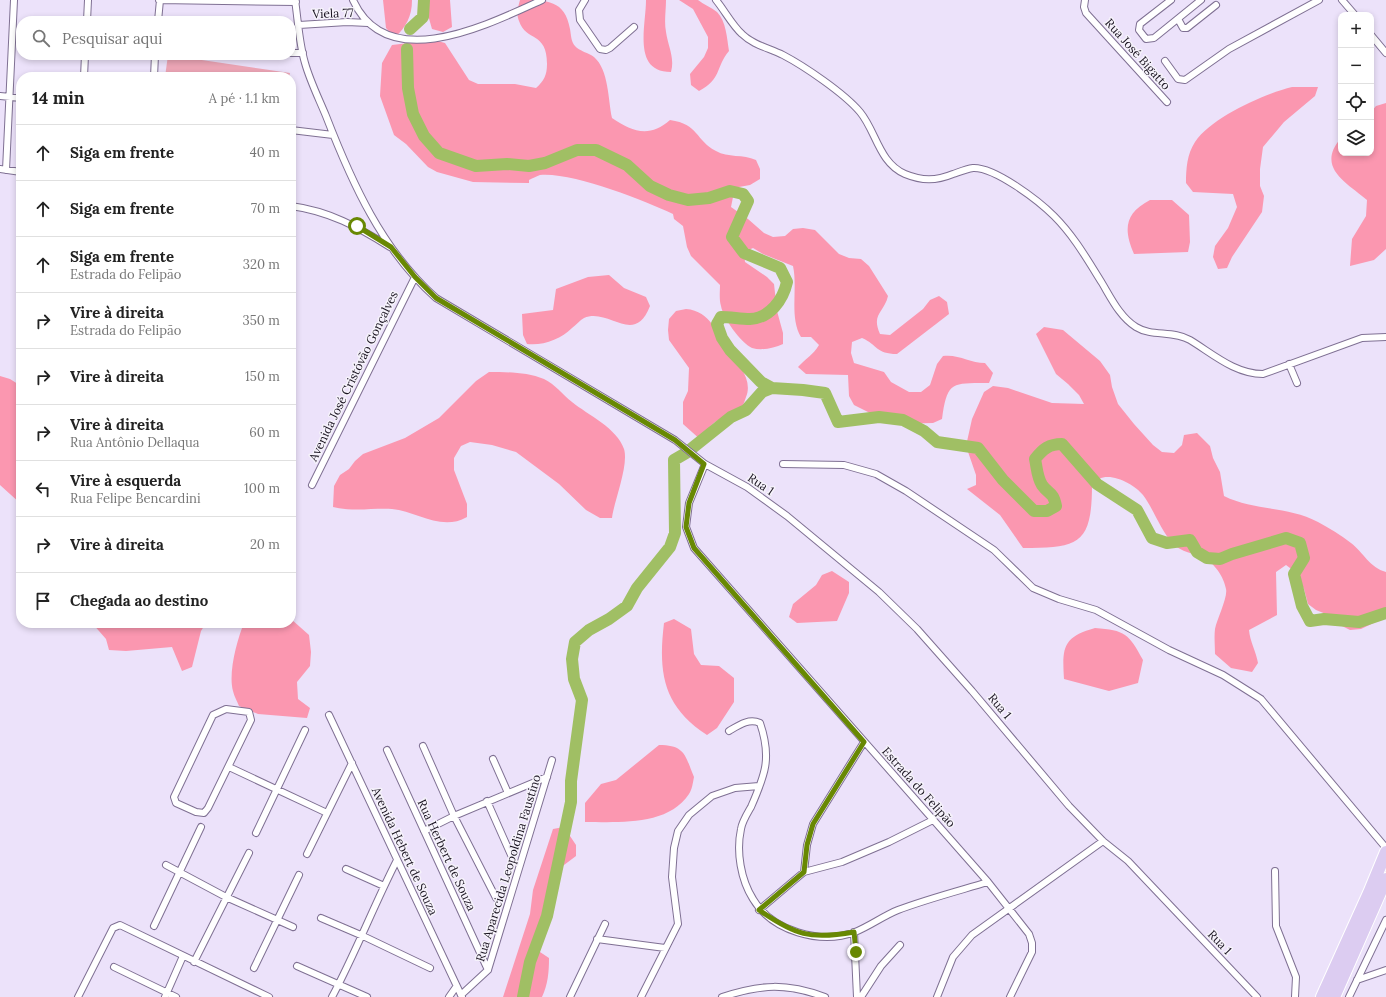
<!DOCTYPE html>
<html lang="pt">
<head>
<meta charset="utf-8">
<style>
  body { margin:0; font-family:Lora,serif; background:#f6f6f6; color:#222 }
  .controls { position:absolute; right:12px; top:12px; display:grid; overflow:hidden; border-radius:8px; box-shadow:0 2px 6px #0003 }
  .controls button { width:36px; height:36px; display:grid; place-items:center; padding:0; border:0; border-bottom:1px solid #e0e0e0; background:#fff; color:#222; font:20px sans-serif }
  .stop { position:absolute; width:12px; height:12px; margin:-9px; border:3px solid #688803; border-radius:50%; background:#fff }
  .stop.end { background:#688803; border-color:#fff; box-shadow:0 1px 4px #0008 }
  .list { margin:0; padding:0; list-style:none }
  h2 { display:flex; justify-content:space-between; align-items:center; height:52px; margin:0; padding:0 16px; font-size:17px }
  h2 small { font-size:13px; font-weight:400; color:#767676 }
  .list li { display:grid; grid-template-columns:26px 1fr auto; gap:12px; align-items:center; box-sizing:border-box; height:56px; padding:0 16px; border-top:1px solid #e0e0e0 }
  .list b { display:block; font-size:15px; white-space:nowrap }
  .list p { margin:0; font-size:13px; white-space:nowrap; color:#767676 }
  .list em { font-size:13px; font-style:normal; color:#767676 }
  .icon { flex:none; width:22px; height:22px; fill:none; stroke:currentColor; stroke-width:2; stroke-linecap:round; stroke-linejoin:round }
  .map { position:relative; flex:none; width:1386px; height:997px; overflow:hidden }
  .search { position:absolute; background:#fff; box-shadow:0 2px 6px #0003; left:16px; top:16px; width:280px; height:44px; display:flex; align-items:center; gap:10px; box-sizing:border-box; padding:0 14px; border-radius:16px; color:#767676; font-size:15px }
  .panel { position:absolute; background:#fff; box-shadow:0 2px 6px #0003; left:16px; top:72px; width:280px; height:556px; border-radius:16px }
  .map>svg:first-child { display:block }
  .green { fill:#eda6b6 }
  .forest { fill:#fb97b0 }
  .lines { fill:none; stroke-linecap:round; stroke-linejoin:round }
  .river { stroke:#a0bf64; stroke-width:12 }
  .minor-casing { stroke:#7f7093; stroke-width:8 }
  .motorway-casing { stroke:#fff; stroke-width:14 }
  .minor { stroke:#fff; stroke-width:6 }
  .motorway { stroke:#dcccf1; stroke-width:12 }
  .route { stroke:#688803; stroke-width:5 }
  .labels { text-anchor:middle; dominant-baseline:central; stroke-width:3; stroke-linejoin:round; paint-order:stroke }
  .street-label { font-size:12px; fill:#1a1421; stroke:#f6f3fb }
</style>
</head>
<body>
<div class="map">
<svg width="1386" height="997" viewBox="0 0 1386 997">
  <rect width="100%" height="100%" fill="#ece2fa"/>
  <path class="green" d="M168,55l122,18 -1,4h-124z"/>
  <path class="forest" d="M383,0h29c0,17 -6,26 -17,38l-9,-10z
    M426,0h24l2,27 -9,5 -11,-3 -6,-21z
    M520,0c27,0 45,0 50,29 1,5 1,13 5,17 4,5 14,7 19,11 15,13 14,43 18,61 20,14 38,20 58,2 29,4 25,20 46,31 12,7 27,3 40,9l4,9v10l-10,6 -11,2 -6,10 -2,10 17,12 16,14 9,4 12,-1 8,-7 10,-1 12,2 24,24 10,4 12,1 8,7 19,30c-4,17 -17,18 -8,38l10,1 33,-26 7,-9 9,-4 8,6 2,12 -52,40c-21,0 -19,-9 -35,-16l-10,4 -1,11 3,10 30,9 7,10 18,10h12l9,-7 7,-21 6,-8c16,-2 27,7 42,7l8,10 -4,10c-37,0 -42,-2 -47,36l-9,4 -38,1 -11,-4 -30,-15 -5,-9 -1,-21 -42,-1 -8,-7c8,-9 15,-12 21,-22l-8,-8h-10c-12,-20 -3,-48 -8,-71l-30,-12 -10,-6 -9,4 1,10 22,15 7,7 3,27 6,22v11c-9,4 -21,7 -31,4 -11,-5 -29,-30 -31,-42 -2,-6 -1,-15 -1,-21l-29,-29 -4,-9 -4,-21 -9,-7 -1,-5c-30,-14 -100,-42 -133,-39 -3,1 -7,3 -11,5v3l-56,-1 -36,-10 -9,-5 -22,-23 -12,-9 -14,-39 2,-33 10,-18 42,-5 11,3 24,37 9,4h37l21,4c8,-7 11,-13 11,-24 0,-33 -21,-22 -28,-43 -3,-7 -1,-14 1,-21z
    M646,0h20c0,10 -2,22 0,32 2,14 9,26 5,40 -39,0 -25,-46 -25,-72z
    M679,0h19c6,5 13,7 19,12 9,9 10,26 12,39 -14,17 -7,28 -30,40l-8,-6 -1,-11 14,-17 4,-9v-11l-15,-28z
    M1292,87h26l-3,9 -31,26 -21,25 -3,22v17l4,10 -2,16 -30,45 -5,11 -9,1 -5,-12 2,-11 13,-18 9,-21 -4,-13 -40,-2 -7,-9c0,-14 1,-29 9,-41 17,-25 69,-48 97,-55z
    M1386,103v146l-12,11 -24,6 2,-27 14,-23 1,-16c-19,-17 -52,-32 -26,-62v15h30v-41l5,-6z
    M1150,200h22l17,15 1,27 -2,10 -54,2c-11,-25 -9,-41 16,-54z
    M609,275l15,13 22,9 4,9c-16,41 -41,1 -66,12 -4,2 -8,7 -12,10 -11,11 -29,18 -45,16l-4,-9 -1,-21 31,-4 3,-21 32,-12z
    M686,309c25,2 31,25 43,42 10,14 24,29 17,46 -2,6 -4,12 -8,16 -3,3 -8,3 -12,4 -13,4 -20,11 -24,24l-19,-17v-22l5,-11 1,-23 -20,-28 -1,-10 1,-11 7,-8z
    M1044,327l19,3 37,31 10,14 2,12 6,17 16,20 19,21 9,7 12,1 8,-8 2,-10 13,-2 13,13 3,12 7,14 4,24c30,15 64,10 94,26 11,6 23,13 33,21 12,9 19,25 35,29v45l-25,12 -11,1 -10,-5 -9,-9 -15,-6 -8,-6 -4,-15 -10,-18 -8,-6 -10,7 1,43 -28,15c1,12 7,21 9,33l-6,9 -21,-4 -16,-14c0,-8 -1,-17 0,-25 2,-10 13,-32 11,-40 -2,-12 -12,-27 -23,-31 -9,-5 -22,-6 -30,-14 -13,-15 -19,-34 -30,-49 -8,-10 -31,-23 -44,-16 -2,1 -5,4 -7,6 0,59 -13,63 -69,63l-23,-33 -33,-26 9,-4v-10l-10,-29 6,-27 12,-27 9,-6 15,2 44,15 32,1 -5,-9 -11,-11 -12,-10 -20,-40z
    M489,372c18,0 38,0 55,7 11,5 19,16 28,23 16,13 45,26 52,47 5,16 -10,52 -12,69h-12l-14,-8 -27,-26 -43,-32 -24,-7 -22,-3 -9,4 -7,12v12l13,34v13c-26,15 -50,-6 -75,-8 -20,-1 -39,3 -59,-2l1,-21 6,-11 9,-6 6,-8 8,-7 42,-16 34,-20 37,-37z
    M0,376l10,3 11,7v118l-21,-19z
    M832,571l17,11v11l-12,28 -40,2 -8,-6 4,-13 23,-19 6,-10z
    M291,619l18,16 2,17 -1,14 -13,16 1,17 12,9 -3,10 -49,-4 -19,-8c-2,-5 -5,-10 -6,-15 -5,-18 4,-51 11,-68h47z
    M674,619l17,10 3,25 7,11 18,1 15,12v24l-17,26 -10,7c-44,-29 -49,-62 -43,-112z
    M92,623h114l-5,8 -9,36 -10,4 -10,-24 -46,4 -17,-1 -3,-11z
    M1095,628c30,2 34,6 48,32l-5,23 -29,8 -45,-12c-2,-32 -1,-42 31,-51z
    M659,745c26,0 26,10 35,32 -1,5 -2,13 -5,17 -21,32 -70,28 -104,28v-19l16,-19 15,-4z
    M564,827l12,18v11l-16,12 -8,30 -11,19 -1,35 9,6c0,14 -1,26 -7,39h-39l27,-83 3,-24 20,-61z"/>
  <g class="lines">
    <path class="river" d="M410,29l13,-12 1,-17
      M407,49l1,39 5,26 11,22 15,17 37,13 31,-2 22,2 16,-3 32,-13h19l31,15 23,21 19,9 19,5 21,-2 21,-7 13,3 5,7 -16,36 12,16 36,15 7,14c-4,18 -17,36 -37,37 -10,0 -19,-2 -29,-2l-4,7 5,14 8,12 31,32 11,6 31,2 22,3 13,29 41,-5 24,3 21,11 13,11 41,6 25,32 31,31h13l9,-5c-3,-15 -7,-11 -14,-21 -5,-8 -5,-17 -7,-26 8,-10 14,-15 27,-15l35,40 40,26 15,28 15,5 23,-3 7,12 10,6 13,1 12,-5 54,-16 14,5 4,15 -10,16 8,32 8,15 14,-2 35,3 27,-9
      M523,997l7,-35 17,-46 24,-114v-21l11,-81 -8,-21 -2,-20 3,-17 14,-12 20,-11 18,-13 10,-18 33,-41 5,-14 -1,-73 12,-7 45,-36 15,-7 16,-18 10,-4"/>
    <defs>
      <path id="minor" d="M159,0l137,2
        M295,0c3,20 4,43 10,63 5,18 14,36 21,53 26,67 56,134 110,182l239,142 30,24 42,23 40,29 92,76 38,37 55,62 97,115 34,35 25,20 129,136
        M353,0c34,76 136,24 189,0
        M585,0l-6,10 1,10 20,29 6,1 4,-2 24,-21
        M716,0c9,11 16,25 26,34 11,11 27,14 41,21 21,11 61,38 77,57 16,19 19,51 45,62 17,7 31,7 48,0 6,-2 13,-5 20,-6 22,-1 66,33 81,48 20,20 33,43 48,67 9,15 18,34 34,44 16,10 37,3 54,13 23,14 45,34 73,34l99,-36 24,-1
        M1085,0l-1,7 2,6 81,89
        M1171,0l-31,24 -1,6 7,9 8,-1 47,-38
        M1342,0l13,15
        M1178,19l5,9h4l29,-23
        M87,21l1,-21
        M158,21l2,-21
        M299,25l48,-3 21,1
        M1371,35l15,18
        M291,53h12
        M1165,61l13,18 7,1 44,-31 90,-49
        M84,77l1,-22
        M154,77l1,-22
        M0,96l21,2
        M291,130l42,5
        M0,169l21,3
        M6,170l8,-170
        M291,206c38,5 67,21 99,41
        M1289,364l8,19
        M705,464l-16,39 -3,24 8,21 294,334 41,52 3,9v9l-22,45
        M783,464l61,1 32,9 30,17 88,59 39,38 26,11 37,11 73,40 54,25 38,24 125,149
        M312,485l103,-208
        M226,709l23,3 2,8 -43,88 -4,5 -8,-1 -20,-9 -2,-6 39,-82z
        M329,715l133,282
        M729,731c10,-6 20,-13 31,-8 12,35 5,52 -9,84 -4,7 -9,15 -10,22 -5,23 0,51 12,70 19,32 67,46 102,33 15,-6 28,-16 43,-22 29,-11 60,-19 90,-28
        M423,746l31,70 42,82
        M387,750l101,220
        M493,759l15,34
        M229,767l98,46
        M487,801l24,54
        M424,831l30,-15 93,-39
        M256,833l49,-103
        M307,854l45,-91
        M166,865l60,32 67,30
        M346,869l38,17
        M1275,871l1,55 20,51 -1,20
        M804,872l3,-27 6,-21 51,-82
        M759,910l45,-38 38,-10 47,-20 44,-22
        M321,918l42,18 67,32
        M154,926l47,-99
        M854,932l3,65
        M597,939l68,9
        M194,962l55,-109
        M297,966l70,31
        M114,967l62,30
        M254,968l45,-93
        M1357,980l29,-10
        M461,995l27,-25 64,-210
        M78,997l35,-69 7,-3 149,72
        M165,997l18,-41
        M332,997c24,-45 42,-92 65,-137
        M449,997l7,-10
        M570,997l35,-73
        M641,997l37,-73 -6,-47 2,-29 4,-17 11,-16 23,-19 23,-8 24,-2
        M722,997c40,-13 64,-14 103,0
        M861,997l20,-31 19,-21
        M937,997l16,-40 19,-22 131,-94
        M1349,997l37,-77"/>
      <path id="motorway" d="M1322,997l47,-104 17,-41
        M1334,997l52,-118"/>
    </defs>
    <use href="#minor" class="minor-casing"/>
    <use href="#motorway" class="motorway-casing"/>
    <use href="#minor" class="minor"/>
    <use href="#motorway" class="motorway"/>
  </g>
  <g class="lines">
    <path class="route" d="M357,226l34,21 24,30 21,21 239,142 29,24 -15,39 -3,24 8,21 170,194 -51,82 -6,21 -3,27 -45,38c36,25 51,30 95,22l2,20"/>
  </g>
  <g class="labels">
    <g class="street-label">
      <text transform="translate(333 13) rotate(-2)">Viela 77</text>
      <text transform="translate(1138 54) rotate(48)">Rua José Bigatto</text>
      <text transform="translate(353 376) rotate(-64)">Avenida José Cristóvão Gonçalves</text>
      <text transform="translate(761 484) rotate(34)">Rua 1</text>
      <text transform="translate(1000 706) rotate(50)">Rua 1</text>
      <text transform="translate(919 787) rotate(48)">Estrada do Felipão</text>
      <text transform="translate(405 851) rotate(65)">Avenida Hebert de Souza</text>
      <text transform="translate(447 855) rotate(65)">Rua Herbert de Souza</text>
      <text transform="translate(508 868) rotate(-73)">Rua Aparecida Leopoldina Faustino</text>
      <text transform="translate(1220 942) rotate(46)">Rua 1</text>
    </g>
  </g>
</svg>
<div class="controls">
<button>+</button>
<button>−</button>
<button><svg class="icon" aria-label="locate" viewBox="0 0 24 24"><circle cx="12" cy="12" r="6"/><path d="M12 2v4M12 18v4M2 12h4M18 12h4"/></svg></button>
<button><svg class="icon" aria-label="layers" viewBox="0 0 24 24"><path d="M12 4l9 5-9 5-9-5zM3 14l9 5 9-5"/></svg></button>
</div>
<div class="stop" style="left:357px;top:226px"></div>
<div class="stop end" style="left:856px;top:952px"></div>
<div class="search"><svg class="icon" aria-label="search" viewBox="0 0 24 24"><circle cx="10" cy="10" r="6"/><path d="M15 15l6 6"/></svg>Pesquisar aqui</div>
<section class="panel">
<h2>14 min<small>A pé · 1.1 km</small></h2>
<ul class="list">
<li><svg class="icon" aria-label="ahead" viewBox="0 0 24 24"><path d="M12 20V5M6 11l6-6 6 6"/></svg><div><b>Siga em frente</b></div><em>40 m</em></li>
<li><svg class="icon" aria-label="ahead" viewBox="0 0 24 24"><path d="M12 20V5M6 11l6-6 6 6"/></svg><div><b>Siga em frente</b></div><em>70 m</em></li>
<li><svg class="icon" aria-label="ahead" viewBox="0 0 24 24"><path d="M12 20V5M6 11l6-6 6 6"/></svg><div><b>Siga em frente</b><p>Estrada do Felipão</p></div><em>320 m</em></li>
<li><svg class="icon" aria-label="right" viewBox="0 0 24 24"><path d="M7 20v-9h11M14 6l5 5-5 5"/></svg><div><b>Vire à direita</b><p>Estrada do Felipão</p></div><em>350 m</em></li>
<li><svg class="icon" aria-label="right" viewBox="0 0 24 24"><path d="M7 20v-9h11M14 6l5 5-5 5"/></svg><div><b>Vire à direita</b></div><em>150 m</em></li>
<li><svg class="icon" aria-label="right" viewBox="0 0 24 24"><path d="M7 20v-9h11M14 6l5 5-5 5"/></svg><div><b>Vire à direita</b><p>Rua Antônio Dellaqua</p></div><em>60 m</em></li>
<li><svg class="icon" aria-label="left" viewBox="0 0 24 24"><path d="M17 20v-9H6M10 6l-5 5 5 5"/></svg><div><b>Vire à esquerda</b><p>Rua Felipe Bencardini</p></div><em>100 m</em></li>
<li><svg class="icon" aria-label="right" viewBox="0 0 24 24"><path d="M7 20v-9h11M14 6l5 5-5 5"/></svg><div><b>Vire à direita</b></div><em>20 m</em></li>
<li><svg class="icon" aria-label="arrive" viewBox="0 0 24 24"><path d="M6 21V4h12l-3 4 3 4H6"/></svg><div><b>Chegada ao destino</b></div></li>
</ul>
</section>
</div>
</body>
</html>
